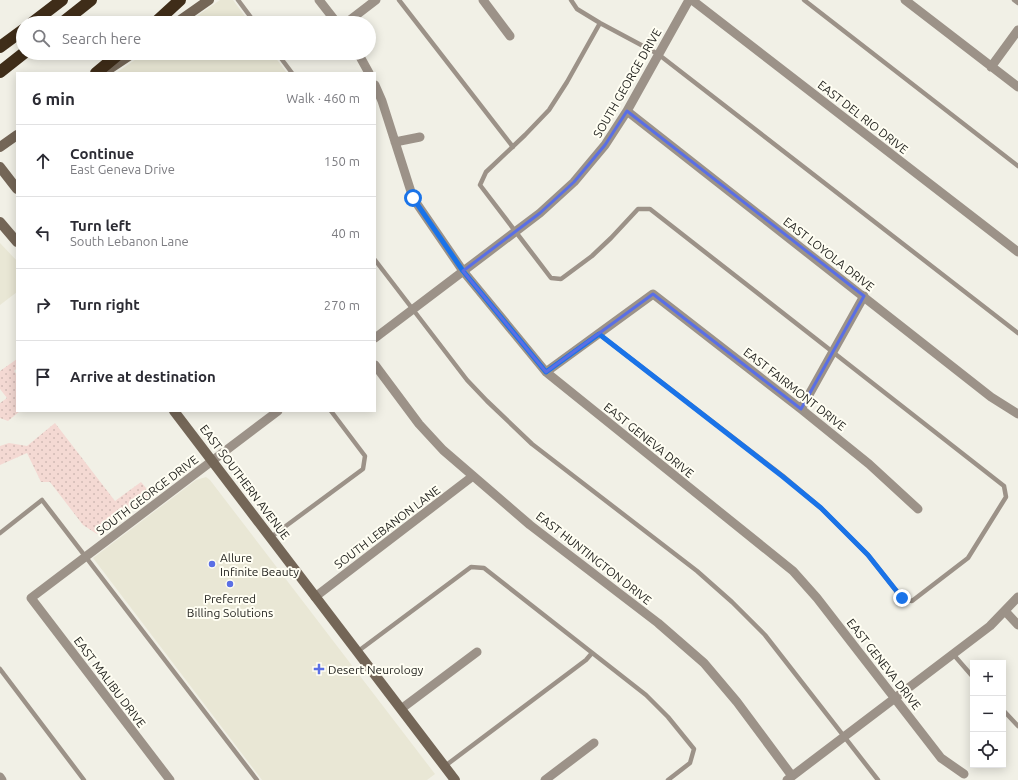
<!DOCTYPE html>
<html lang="en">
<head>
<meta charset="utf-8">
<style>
  body { margin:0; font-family:Ubuntu,sans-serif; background:#f2f2f3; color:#2b2b33 }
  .controls { position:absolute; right:12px; bottom:12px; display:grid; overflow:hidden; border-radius:0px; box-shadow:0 2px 10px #0003 }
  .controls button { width:36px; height:36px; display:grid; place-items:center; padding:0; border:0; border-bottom:1px solid #e1e1e2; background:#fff; color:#2b2b33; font:20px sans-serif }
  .stop { position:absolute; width:12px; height:12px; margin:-9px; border:3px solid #1a73e8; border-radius:50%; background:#fff }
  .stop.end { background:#1a73e8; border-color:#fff; box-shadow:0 1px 4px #0008 }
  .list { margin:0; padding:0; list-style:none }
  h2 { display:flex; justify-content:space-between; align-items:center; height:52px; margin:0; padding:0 16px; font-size:17px }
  h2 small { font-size:13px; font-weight:400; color:#7c7c81 }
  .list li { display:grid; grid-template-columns:26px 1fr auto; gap:12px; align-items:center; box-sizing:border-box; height:72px; padding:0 16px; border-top:1px solid #e1e1e2 }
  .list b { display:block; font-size:15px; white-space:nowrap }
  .list p { margin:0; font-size:13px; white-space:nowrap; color:#7c7c81 }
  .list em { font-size:13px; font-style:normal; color:#7c7c81 }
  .icon { flex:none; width:22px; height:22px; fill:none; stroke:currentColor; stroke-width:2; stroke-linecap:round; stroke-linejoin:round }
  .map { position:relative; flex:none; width:1018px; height:780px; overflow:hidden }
  .search { position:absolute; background:#fff; box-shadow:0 2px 10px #0003; left:16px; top:16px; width:360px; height:44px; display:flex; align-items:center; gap:10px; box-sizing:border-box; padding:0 14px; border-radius:22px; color:#7c7c81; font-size:15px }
  .panel { position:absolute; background:#fff; box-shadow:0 2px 10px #0003; left:16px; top:72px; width:360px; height:340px; border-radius:0px }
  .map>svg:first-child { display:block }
  .built { fill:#e9e7d5 }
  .green { fill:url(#green-dots) }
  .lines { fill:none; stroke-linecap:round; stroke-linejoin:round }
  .service { stroke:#9c9288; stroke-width:4.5 }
  .minor { stroke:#9c9288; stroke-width:9 }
  .secondary { stroke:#746657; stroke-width:10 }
  .motorway { stroke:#3f2d19; stroke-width:12 }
  .route { stroke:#1a73e8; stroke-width:5 }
  .marked { fill:none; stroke:#5a6fe5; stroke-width:3; stroke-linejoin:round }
  .poi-dot { fill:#5a6fe5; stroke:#fffef3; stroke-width:1.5 }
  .labels { text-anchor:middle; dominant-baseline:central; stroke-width:4; stroke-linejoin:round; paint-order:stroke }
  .street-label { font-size:12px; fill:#252521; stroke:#fffef3 }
  .poi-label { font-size:12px; fill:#252521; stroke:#fffef3; text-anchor:start }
</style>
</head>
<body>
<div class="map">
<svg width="1018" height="780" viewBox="0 0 1018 780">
  <defs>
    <pattern id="green-dots" width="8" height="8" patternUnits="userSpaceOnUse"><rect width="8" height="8" fill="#f4d9d3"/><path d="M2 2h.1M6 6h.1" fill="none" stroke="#d1bab5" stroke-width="1.8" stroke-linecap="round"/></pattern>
  </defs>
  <rect width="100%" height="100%" fill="#f1f0e6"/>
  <path class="built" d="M220,0h13l17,23h-63z
    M145,53h127l15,20h-171z
    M0,243l17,18v31l-17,13z
    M206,477l4,3 225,294 -8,6h-165l-169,-222 103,-78z"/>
  <path class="green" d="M17,359v9l-3,3 3,4v36h3l-12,10 -8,-3v-15l7,-5 -7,-9v-18z
    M55,423l60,78 26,-19 10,12 -54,40 -14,-9 -33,-43h-9l-14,-29 -27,12v-19l9,-3 18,3z"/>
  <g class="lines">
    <path class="service" d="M238,0l17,23
      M399,0l114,147
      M571,0l6,9 23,14 58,31 360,279
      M804,0l214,166
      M1014,0l4,3
      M277,53l15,20
      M375,260l92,120 20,21 45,43 165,127 35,31 33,33 113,145
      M599,334l184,142 38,32 47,47 34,43 10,3 56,-43 38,-61 -2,-11 -354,-277h-12l-27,29 -19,18 -31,23 -10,-1 -71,-93 6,-13 39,-37 24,-25 18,-28 33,-59
      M0,533l42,-33 215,280
      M271,537l92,-68 2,-13 -34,-45
      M357,652l114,-85 13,1 162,127 22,22 26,32 -4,14 -22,17
      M953,654l20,23
      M0,669l84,111
      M1003,710l15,16
      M445,766l141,-106 6,-7"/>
    <path class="minor" d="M319,0l18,23
      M483,0l27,36
      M692,0l326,252
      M905,0l113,87
      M346,23l30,-23
      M358,53l11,20
      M991,67l27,-37
      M375,85l7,16 31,97 50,73 83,101 247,199 24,27 124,160 23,16
      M627,111l364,286 27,17
      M395,142l25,-5
      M375,338l165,-125 34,-31 31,-37 22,-34 62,-111
      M375,365l44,59 24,26 87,75 128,98 46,40 33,39 55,74
      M546,372l107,-78 148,115 68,55 49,45
      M801,409l63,-113
      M315,597l158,-121
      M1005,611l13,14
      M401,709l76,-57
      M0,777l2,3
      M170,780l-139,-182 247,-187
      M545,780l49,-37
      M787,780l203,-154 28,-29"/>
    <path class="secondary" d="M176,23l33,-23
      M103,73l30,-20
      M0,147l17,-12
      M0,167l17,22
      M0,222l17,20
      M174,411l281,369"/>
    <path class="motorway" d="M32,23l30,-23
      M62,23l29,-23
      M155,23l25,-23
      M0,47l23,-17
      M0,72l24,-19
      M96,73l24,-20"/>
  </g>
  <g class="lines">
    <path class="route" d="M413,198l50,73 83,101 53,-38 183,142 39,32 47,47 34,43"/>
  </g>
  <path class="marked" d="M627,111l237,185 -63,113 -148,-115 -107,78 -83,-101 77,-58 34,-31 31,-37z"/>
  <g class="poi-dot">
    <circle cx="212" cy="564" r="4"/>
    <circle cx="230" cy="584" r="4"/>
    <path d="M317 663h4v4h4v4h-4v4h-4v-4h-4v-4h4z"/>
  </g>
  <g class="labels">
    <g class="street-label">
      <text transform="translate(627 83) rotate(-60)">SOUTH GEORGE DRIVE</text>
      <text transform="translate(863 117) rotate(38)">EAST DEL RIO DRIVE</text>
      <text transform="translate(829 254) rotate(38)">EAST LOYOLA DRIVE</text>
      <text transform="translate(795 389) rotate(38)">EAST FAIRMONT DRIVE</text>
      <text transform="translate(649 440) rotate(39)">EAST GENEVA DRIVE</text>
      <text transform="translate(245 482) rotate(53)">EAST SOUTHERN AVENUE</text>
      <text transform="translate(147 495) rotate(-37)">SOUTH GEORGE DRIVE</text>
      <text transform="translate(387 527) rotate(-37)">SOUTH LEBANON LANE</text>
      <text transform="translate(594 558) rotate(38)">EAST HUNTINGTON DRIVE</text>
      <text transform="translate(884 664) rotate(52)">EAST GENEVA DRIVE</text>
      <text transform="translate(110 682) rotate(53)">EAST MALIBU DRIVE</text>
    </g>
    <g class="poi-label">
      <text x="220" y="557">Allure<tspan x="220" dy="14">Infinite Beauty</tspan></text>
      <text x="230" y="598" text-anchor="middle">Preferred<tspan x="230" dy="14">Billing Solutions</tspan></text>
      <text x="328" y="669">Desert Neurology</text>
    </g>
  </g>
</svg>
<div class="controls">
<button>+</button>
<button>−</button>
<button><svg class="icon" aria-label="locate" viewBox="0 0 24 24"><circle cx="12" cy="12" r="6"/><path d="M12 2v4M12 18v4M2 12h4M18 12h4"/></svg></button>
</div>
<div class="stop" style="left:413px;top:198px"></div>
<div class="stop end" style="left:902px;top:598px"></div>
<div class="search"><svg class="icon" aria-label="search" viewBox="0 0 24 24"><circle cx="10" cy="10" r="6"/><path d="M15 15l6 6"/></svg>Search here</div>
<section class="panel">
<h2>6 min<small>Walk · 460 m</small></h2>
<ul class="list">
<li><svg class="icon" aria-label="ahead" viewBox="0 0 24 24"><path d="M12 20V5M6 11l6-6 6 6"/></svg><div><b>Continue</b><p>East Geneva Drive</p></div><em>150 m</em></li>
<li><svg class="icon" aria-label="left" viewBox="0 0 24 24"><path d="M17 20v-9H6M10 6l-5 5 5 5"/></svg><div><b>Turn left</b><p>South Lebanon Lane</p></div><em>40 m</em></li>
<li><svg class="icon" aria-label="right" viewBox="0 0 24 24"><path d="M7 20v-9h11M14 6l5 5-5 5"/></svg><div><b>Turn right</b></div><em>270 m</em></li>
<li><svg class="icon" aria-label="arrive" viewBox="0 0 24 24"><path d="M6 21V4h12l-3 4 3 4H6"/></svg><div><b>Arrive at destination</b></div></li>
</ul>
</section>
</div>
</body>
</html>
